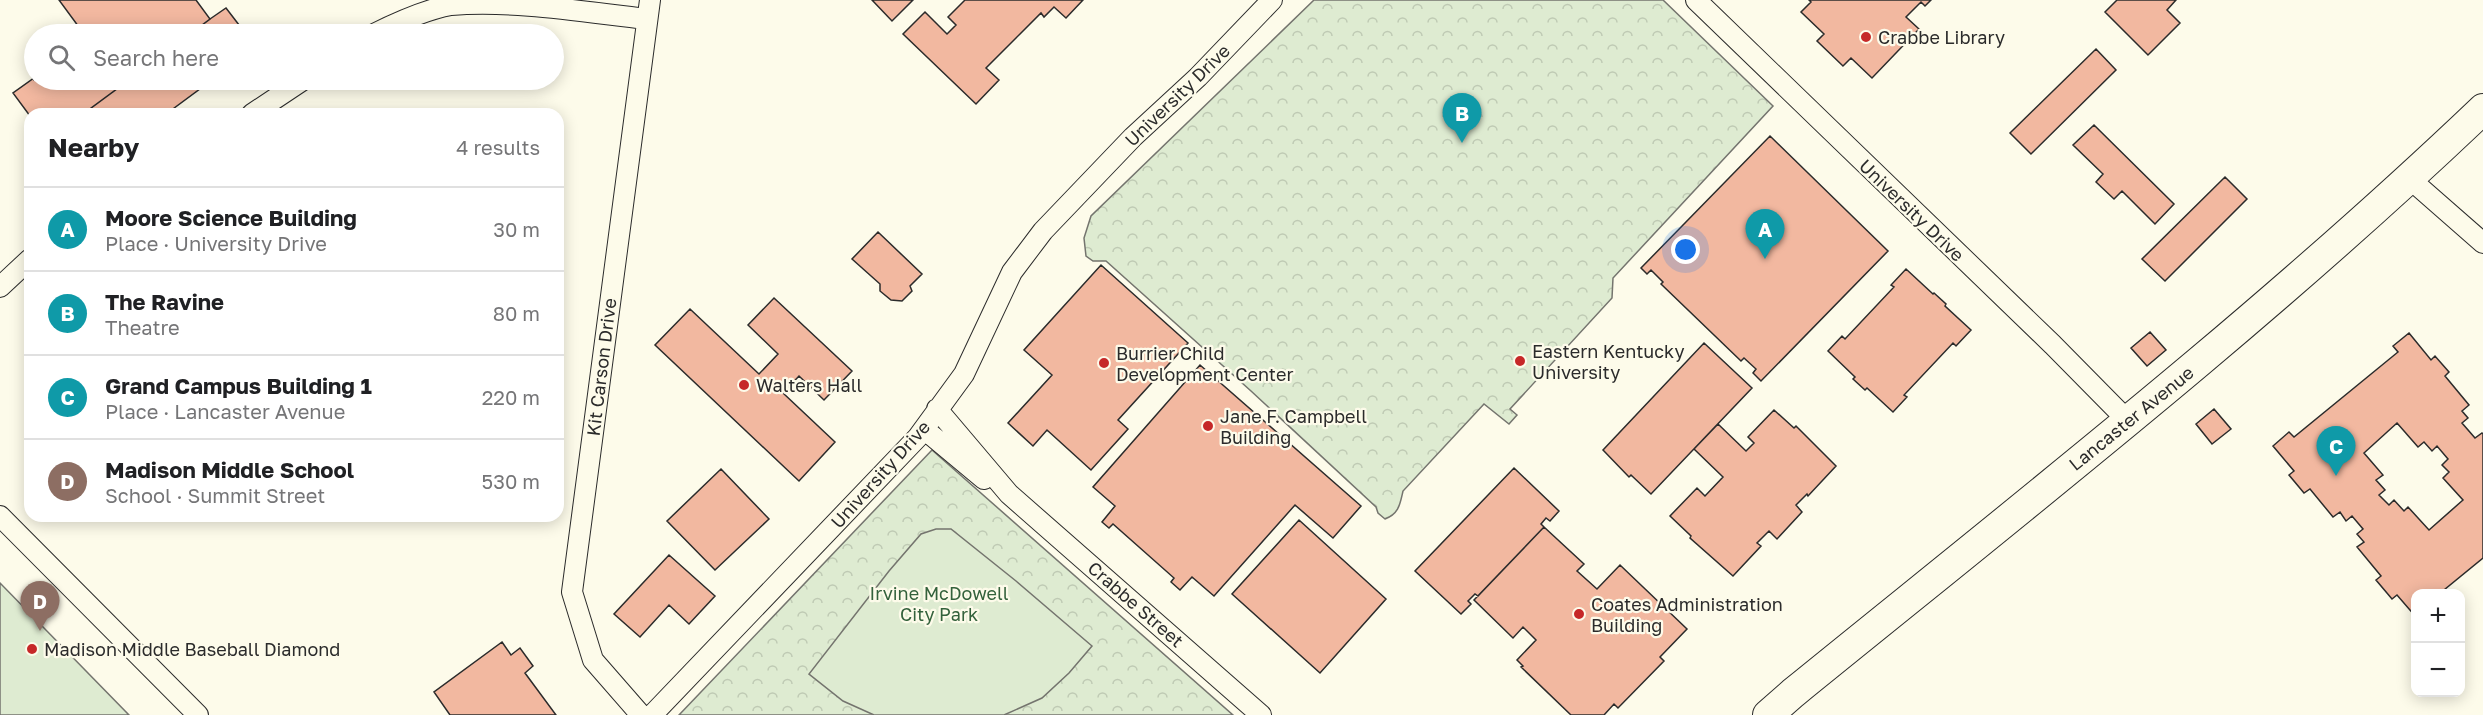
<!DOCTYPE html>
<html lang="en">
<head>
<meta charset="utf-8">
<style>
  body { margin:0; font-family:"Golos Text",sans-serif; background:#f6f6f6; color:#202124 }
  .controls { position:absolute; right:18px; bottom:18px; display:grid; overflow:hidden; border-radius:12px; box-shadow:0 3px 15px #0003 }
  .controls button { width:54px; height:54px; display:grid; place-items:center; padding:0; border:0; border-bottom:2px solid #e0e0e0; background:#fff; color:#202124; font:30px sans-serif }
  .you { position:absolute; left:1686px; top:250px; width:21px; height:21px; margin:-15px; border:4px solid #fff; border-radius:50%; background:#1a73e8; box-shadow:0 0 0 9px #1a73e833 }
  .badge { display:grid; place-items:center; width:39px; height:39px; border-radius:50%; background:#7c3aed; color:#fff; font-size:20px; font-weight:700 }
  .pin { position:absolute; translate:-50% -50px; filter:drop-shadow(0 2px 3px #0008) }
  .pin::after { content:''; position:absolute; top:32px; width:21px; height:18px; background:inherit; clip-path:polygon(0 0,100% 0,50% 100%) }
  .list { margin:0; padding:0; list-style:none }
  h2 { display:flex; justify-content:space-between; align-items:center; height:78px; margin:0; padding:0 24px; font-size:26px }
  h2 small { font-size:20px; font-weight:400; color:#757577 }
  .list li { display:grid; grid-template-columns:39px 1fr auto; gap:18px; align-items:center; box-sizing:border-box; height:84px; padding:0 24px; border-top:2px solid #e0e0e0 }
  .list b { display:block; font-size:22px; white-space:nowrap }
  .list p { margin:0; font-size:20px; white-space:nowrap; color:#757577 }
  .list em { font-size:20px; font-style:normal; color:#757577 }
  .icon { flex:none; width:33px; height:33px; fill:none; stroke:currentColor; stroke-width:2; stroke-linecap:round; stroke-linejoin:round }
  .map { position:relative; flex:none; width:2483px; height:715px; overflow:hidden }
  .search { position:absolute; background:#fff; box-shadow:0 3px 15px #0003; left:24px; top:24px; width:540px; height:66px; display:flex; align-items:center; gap:15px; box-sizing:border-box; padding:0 21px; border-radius:33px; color:#757577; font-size:22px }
  .panel { position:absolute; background:#fff; box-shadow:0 3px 15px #0003; left:24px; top:108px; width:540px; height:414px; border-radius:18px }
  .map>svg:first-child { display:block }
  .forest { fill:url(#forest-crowns); stroke:#74746e; stroke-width:1.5 }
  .pitch { fill:#deebd1; stroke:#74746e; stroke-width:1.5 }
  .building { fill:#f2b8a0; stroke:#2b2b2b; stroke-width:1.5; fill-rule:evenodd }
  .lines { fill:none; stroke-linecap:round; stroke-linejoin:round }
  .street-casing { stroke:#2b2b2b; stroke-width:22 }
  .primary-casing { stroke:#2b2b2b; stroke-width:32 }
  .street { stroke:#fdfbea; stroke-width:20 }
  .primary { stroke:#fdfbea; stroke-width:30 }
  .poi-dot { fill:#c62828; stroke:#fdfbea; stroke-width:2 }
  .labels { text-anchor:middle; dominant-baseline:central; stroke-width:4.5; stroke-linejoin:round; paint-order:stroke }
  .poi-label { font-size:18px; fill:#2b2b2b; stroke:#fdfbea; text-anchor:start }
  .street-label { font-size:18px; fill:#2b2b2b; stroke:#fdfbea }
  .park-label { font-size:18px; fill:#34623c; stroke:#fdfbea }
</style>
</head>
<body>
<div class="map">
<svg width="2483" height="715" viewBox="0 0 2483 715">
  <defs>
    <pattern id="forest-crowns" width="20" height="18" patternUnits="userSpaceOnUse" patternTransform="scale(1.5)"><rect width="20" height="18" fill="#deebd1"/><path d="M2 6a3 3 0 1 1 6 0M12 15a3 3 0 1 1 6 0" fill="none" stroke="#bfcab4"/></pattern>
  </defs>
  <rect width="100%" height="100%" fill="#fdfbea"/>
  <path class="forest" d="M1314,0h349l110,106 -160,172 -1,20 -102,111 7,6 -8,9 -25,-20 -81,87c-3,13 -4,23 -18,28l-7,-6 -2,-6 -125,-116 -145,-130h-13l-7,-5 -2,-18 7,-22z
    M932,450l301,265h-554z"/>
  <path class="pitch" d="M936,529h15l65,52 76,65 -23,27 -27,25 -38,17h-130l-31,-14 -34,-27 80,-103 32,-37z
    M0,583l129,132h-129z"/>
  <path class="building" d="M59,0h137l14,19 -20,15h-106z
    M872,0h41l-21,21z
    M965,0h118l-17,18 -12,-11 -10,10 -3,-4 -55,55 13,12 -23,24 -73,-70 22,-22 22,22 9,-9 -8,-8z
    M1809,0h122l-6,6 -4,-4 -15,15 13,12 -47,49 -21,-20 -8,8 -26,-25 7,-7 -23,-22 10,-10z
    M2117,0h59l-9,10 13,13 -32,32 -43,-43z
    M226,8l20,26h-56l20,-15z
    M2096,49l20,21 -85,84 -21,-21z
    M34,78v2h95l-46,34 -53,2 -17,-23z
    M129,80h83l-46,34h-83z
    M2094,125l80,79 -19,20 -33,-33 -8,8 -18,-17 7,-8 -30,-29z
    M1770,136l118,115 -127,130 -8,-8 3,-4 -12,-11 -3,3 -80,-77 2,-2 -12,-12 -4,4 -6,-6z
    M2225,177l22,22 -82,82 -23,-22z
    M878,232l44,42 -12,12 2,5 -10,10 -11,-1 -11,-9v-7l-28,-25z
    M1101,265l87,78 -70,77 10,9 -37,41 -44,-40 -14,16 -25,-23 44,-48 -28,-25z
    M1906,269l27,25 1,-1 12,11 -1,2 26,24 -15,16 -3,-3 -49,52 3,2 -14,15 -26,-24 -2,2 -12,-11 2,-2 -27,-26 14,-15 3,3 49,-52 -3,-2z
    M774,298l78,73 -28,29 -25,-24 -16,17 52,49 -36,39 -144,-136 35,-36 69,65 19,-20 -30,-29z
    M2150,332l16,18 -19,16 -16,-18z
    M2409,333l22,27 4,-4 14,16 -4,4 24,29 -7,6 6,7 -6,5 13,15 7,-5 1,1v124l-44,36h-23v23l-19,-22 -5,4 -16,-19 5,-4 -24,-29 7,-5 -7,-8 6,-5 -11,-13 -6,5 -6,-9 -7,5 -23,-28 -6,4 -15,-18 5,-4 -21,-25 16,-14 5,5 104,-85 -5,-6zM2397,423l21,24 6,-5 8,9 5,-5 11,13 -6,6 7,7 -6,6 20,22 -34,30 -21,-23 -4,4 -10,-11 -5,5 -10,-10 6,-5 -9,-10 7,-5 -19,-22z
    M1704,343l48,45 -101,106 -20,-19 -2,2 -26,-27z
    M1200,365l161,141 -28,32 -38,-33 -81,91 -22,-19 -12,13 -9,-8 3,-4 -61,-54 -4,4 -7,-6 13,-16 -22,-19z
    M2214,409l17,20 -19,15 -16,-20z
    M1774,410l20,18 2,-2 40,40 -28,30 -1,-2 -11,11 6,7 -25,27 -8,-8 -12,12 4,3 -28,30 -43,-38 1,-2 -21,-20 27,-28 8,8 18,-19 -29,-28 24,-25 28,27 8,-8 -6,-6z
    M1514,468l45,43 -9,10 -4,-3 -5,6 3,3 -66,69 -3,-2 -7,7 3,3 -10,10 -46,-43z
    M721,469l48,50 -54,51 -48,-49z
    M1299,520l87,79 -66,74 -88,-79z
    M1544,527l40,37 -7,7 20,18 23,-24 67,64 -27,28 4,4 -46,47 -4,-4 -10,11h-33l-50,-48 2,-1 -6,-6 19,-20 -13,-13 -10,11 -39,-38z
    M669,555l46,41 -26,28 -20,-19 -29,32 -26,-23z
    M502,642l9,13 9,-7 13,18 -8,7 31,42h-106l-16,-23z"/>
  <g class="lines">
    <defs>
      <path id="street" d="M1696,0l357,345 75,76
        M374,34c24,-12 50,-24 77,-29 64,-5 133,7 196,14
        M252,114l51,-34
        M2410,179l73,64
        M0,287l30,-28
        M937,409l72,85 252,221
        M924,429l60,50
        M0,516l198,199
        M641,715l-48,-55 -21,-68 78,-592
        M652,715l266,-278 46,-63 48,-102 31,-41 90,-94 65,-60 74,-77"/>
      <path id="primary" d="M1768,715l25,-22c234,-190 472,-376 690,-584"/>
    </defs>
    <use href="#street" class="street-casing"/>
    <use href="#primary" class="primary-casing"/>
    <use href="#street" class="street"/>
    <use href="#primary" class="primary"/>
  </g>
  <g class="poi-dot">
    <circle cx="1866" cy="37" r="6"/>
    <circle cx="1520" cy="361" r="6"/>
    <circle cx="1104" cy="363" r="6"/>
    <circle cx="744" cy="385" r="6"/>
    <circle cx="1208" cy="426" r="6"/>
    <circle cx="1579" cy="614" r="6"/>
    <circle cx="32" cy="649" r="6"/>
  </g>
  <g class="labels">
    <g class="poi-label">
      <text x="1878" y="37">Crabbe Library</text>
      <text x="1532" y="351">Eastern Kentucky<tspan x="1532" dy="21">University</tspan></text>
      <text x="1116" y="353">Burrier Child<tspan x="1116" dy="21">Development Center</tspan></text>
      <text x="756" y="385">Walters Hall</text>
      <text x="1220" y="416">Jane F. Campbell<tspan x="1220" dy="21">Building</tspan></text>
      <text x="1591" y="604">Coates Administration<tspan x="1591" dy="21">Building</tspan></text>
      <text x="44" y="649">Madison Middle Baseball Diamond</text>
    </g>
    <g class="street-label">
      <text transform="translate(1177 95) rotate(-44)">University Drive</text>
      <text transform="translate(1912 210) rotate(44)">University Drive</text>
      <text transform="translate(601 367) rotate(-83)">Kit Carson Drive</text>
      <text transform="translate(2131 418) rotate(-39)">Lancaster Avenue</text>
      <text transform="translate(880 474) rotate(-48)">University Drive</text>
      <text transform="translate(1136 604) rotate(41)">Crabbe Street</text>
    </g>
    <g class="park-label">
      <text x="939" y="593">Irvine McDowell<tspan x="939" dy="21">City Park</tspan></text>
    </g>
  </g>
</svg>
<div class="controls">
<button>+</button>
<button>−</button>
</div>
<div class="you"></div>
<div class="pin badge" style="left:1765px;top:259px;background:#0f9aa8">A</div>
<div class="pin badge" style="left:1462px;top:143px;background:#0f9aa8">B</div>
<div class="pin badge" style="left:2336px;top:476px;background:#0f9aa8">C</div>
<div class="pin badge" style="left:40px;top:631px;background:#8d6e63">D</div>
<div class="search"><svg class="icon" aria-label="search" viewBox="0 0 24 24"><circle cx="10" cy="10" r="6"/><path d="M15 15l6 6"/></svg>Search here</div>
<section class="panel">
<h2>Nearby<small>4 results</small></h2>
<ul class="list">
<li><span class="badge" style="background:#0f9aa8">A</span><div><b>Moore Science Building</b><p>Place · University Drive</p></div><em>30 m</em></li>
<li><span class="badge" style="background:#0f9aa8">B</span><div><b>The Ravine</b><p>Theatre</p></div><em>80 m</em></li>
<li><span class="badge" style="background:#0f9aa8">C</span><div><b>Grand Campus Building 1</b><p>Place · Lancaster Avenue</p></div><em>220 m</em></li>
<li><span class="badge" style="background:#8d6e63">D</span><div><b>Madison Middle School</b><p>School · Summit Street</p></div><em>530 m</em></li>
</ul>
</section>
</div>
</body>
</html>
